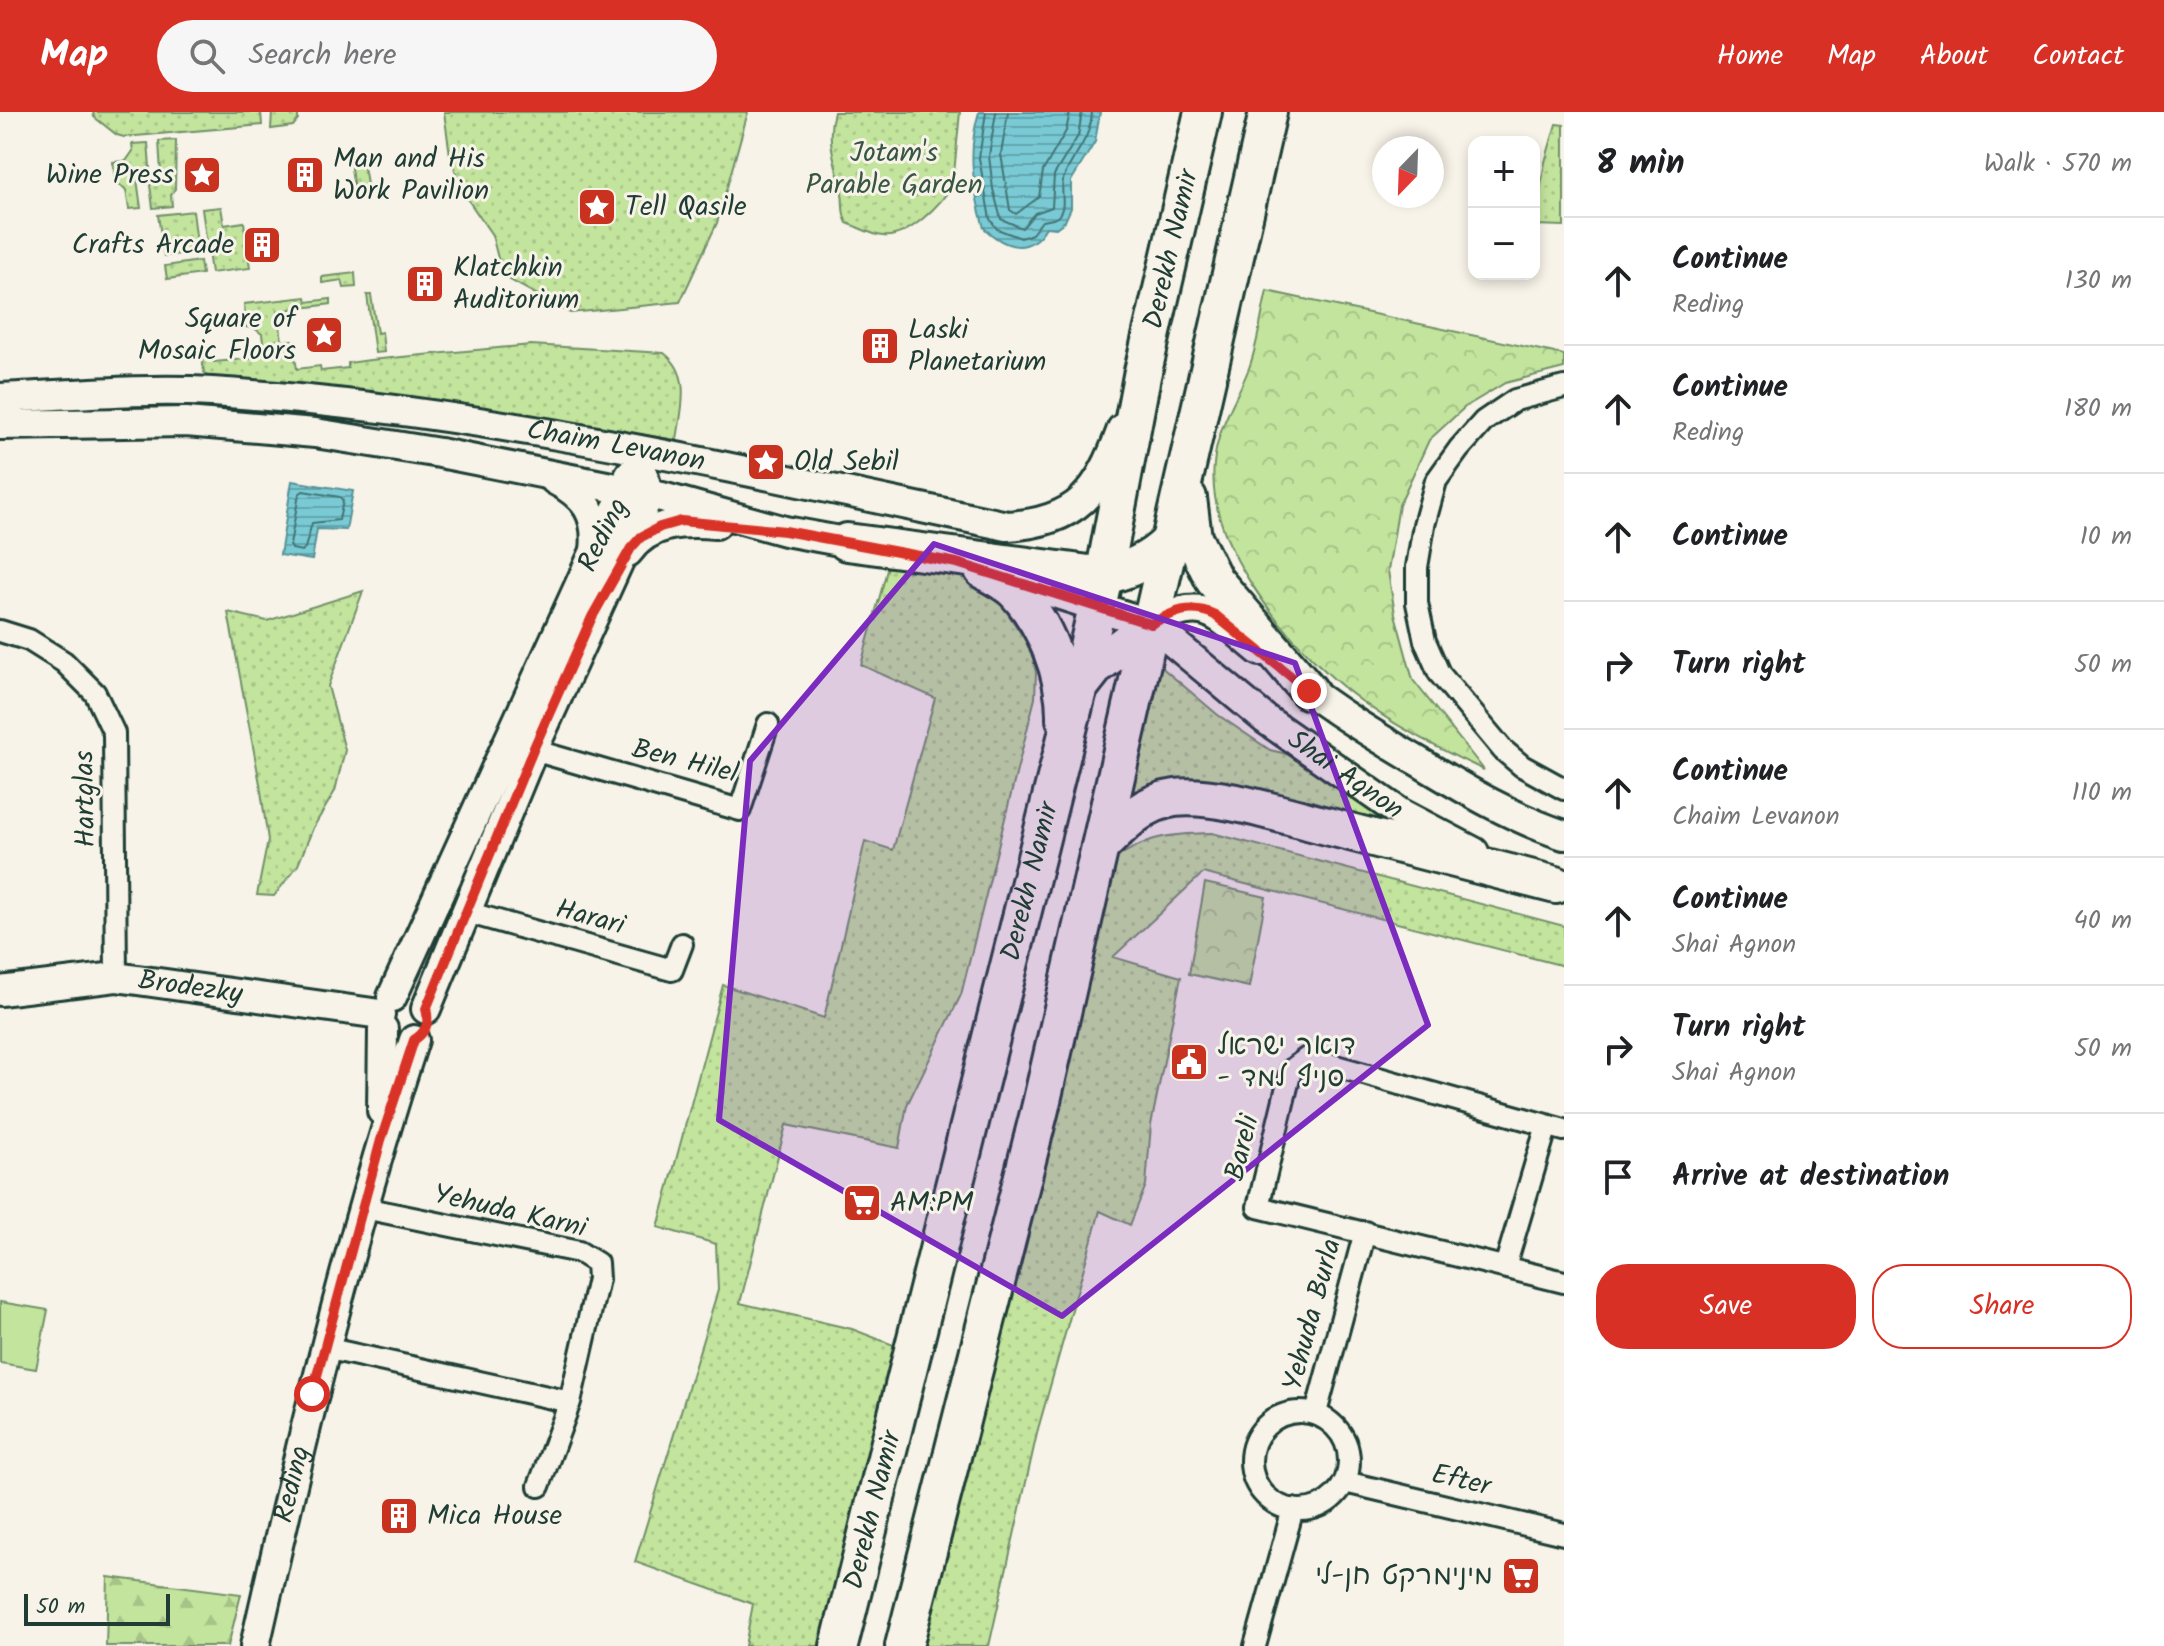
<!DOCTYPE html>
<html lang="en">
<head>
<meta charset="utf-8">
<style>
  body { margin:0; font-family:Kalam,"Playpen Sans Hebrew",sans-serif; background:#f6f6f6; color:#202124 }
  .controls { position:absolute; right:24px; top:24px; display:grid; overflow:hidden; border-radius:16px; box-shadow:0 4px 12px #0003 }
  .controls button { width:72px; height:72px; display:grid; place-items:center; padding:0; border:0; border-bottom:2px solid #e0e0e0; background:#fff; color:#202124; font:40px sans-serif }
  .compass { position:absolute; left:1372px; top:24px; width:72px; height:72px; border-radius:50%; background:#fff; box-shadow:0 4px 12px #0003; rotate:203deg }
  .scale { position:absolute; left:24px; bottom:20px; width:146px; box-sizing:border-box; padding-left:8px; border:4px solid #1f3d34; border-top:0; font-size:22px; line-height:28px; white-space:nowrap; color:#1f3d34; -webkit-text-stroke:6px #f7f3e8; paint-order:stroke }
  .stop { position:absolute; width:24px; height:24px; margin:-18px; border:6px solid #d93025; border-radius:50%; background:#fff }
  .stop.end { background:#d93025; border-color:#fff; box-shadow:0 2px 8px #0008 }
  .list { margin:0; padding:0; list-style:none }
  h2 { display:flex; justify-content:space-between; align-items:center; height:104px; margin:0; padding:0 32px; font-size:34px }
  h2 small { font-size:26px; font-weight:400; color:#757577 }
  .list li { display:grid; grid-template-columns:52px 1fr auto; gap:24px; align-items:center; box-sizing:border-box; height:128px; padding:0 32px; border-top:2px solid #e0e0e0 }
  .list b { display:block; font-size:30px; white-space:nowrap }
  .list p { margin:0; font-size:26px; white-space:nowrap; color:#757577 }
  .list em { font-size:26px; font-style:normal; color:#757577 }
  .actions { display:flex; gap:16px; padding:24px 32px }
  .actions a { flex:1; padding:18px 0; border:2px solid #d93025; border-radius:32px; text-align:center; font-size:28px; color:#d93025 }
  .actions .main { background:#d93025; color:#fff }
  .icon { flex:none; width:44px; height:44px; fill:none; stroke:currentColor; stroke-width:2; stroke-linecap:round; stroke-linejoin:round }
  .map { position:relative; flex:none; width:1564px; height:1534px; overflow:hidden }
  header { display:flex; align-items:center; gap:48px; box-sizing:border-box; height:112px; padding:0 40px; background:#d93025; color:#fff }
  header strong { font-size:38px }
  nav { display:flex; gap:44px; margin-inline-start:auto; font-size:28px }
  .search { width:560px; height:72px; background:#f6f6f6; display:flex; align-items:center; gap:20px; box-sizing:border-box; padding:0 28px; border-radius:44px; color:#757577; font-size:30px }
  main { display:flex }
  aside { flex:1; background:#fff }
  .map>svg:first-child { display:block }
  .grass { fill:url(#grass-dots); stroke:#719068; stroke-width:2 }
  .forest { fill:url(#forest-firs); stroke:#719068; stroke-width:2 }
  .park { fill:url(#park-crowns); stroke:#719068; stroke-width:2 }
  .pitch { fill:#c3e49d; stroke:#719068; stroke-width:2 }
  .water { fill:url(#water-rules); stroke:#569295; stroke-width:2 }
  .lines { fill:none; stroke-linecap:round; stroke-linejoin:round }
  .shore { stroke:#437574; stroke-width:2 }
  .street-casing { stroke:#1f3d34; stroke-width:26 }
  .secondary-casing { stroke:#1f3d34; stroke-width:34 }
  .highway-casing { stroke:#1f3d34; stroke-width:42 }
  .street { stroke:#f7f3e8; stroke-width:20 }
  .secondary { stroke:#f7f3e8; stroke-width:28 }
  .highway { stroke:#f7f3e8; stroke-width:36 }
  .route { stroke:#d93025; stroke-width:10 }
  .marked { fill:#7b2cbf; fill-opacity:0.2; stroke:#7b2cbf; stroke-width:6; stroke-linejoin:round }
  .labels { text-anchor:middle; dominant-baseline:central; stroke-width:6; stroke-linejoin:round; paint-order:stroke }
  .park-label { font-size:28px; fill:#385644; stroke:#f7f3e8 }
  .poi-label { font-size:28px; fill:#1f3d34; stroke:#f7f3e8; text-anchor:start }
  .street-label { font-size:28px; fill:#1f3d34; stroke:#f7f3e8 }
</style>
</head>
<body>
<header>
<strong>Map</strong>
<div class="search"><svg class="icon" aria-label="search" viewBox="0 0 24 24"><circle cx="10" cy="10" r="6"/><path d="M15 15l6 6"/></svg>Search here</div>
<nav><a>Home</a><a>Map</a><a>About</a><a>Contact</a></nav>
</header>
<main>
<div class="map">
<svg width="1564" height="1534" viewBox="0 0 1564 1534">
  <defs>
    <pattern id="grass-dots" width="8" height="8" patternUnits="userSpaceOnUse" patternTransform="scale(2)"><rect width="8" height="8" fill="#c3e49d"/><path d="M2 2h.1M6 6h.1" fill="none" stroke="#a7c488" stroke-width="1.8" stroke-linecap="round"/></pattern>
    <pattern id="forest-firs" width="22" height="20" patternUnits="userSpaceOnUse" patternTransform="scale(2)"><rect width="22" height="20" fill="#c3e49d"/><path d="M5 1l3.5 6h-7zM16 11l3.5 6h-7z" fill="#a7c488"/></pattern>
    <pattern id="park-crowns" width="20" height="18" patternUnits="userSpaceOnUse" patternTransform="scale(2)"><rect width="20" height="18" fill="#c3e49d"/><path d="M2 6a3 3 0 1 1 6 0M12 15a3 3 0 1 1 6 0" fill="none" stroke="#a7c488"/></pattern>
    <pattern id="water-rules" width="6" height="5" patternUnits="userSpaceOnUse" patternTransform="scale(2)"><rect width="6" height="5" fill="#7acad5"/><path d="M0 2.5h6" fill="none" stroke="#63a5ae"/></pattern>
  </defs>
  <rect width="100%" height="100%" fill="#f7f3e8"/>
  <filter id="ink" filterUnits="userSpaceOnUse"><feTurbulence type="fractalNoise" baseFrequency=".0125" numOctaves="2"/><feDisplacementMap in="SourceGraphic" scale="16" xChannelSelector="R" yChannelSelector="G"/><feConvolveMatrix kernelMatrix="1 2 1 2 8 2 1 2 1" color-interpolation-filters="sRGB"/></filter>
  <g filter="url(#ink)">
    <path class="grass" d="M93,0h168l1,13 -138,12 -7,-2 -23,-18z
      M272,0h26v8l-5,6 -22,3z
      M444,0h304l-31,111 -37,79 -110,11 -60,-33 -9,-10 -9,-35 -30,-44 -12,-36z
      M834,0h126l-7,72c-11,19 -45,55 -70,52 -11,-1 -25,-9 -36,-13 -6,-11 -3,-18 -5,-30 -5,-29 -17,-51 -8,-81z
      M1556,12l8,1v101l-30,-1 11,-63z
      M176,28l-1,49 -4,5 1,12 -19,2 -3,-23 11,-12 -2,-32z
      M148,31l2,24 -13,12 4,29 -12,1 -3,-19 -11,-9 -2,-19 13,-1 7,-10 -1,-7z
      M352,43c16,9 14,26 16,42l-13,2 -5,-39z
      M221,95l3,18 20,-3 6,46 -39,5 -9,-64z
      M193,99l5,41 -34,4 -6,-41z
      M200,149l2,13 -35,5 -2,-13z
      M355,161l1,14 -12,1 -2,-8 -20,3v-6z
      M367,183h4l6,38 5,-1 2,20 -9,1z
      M306,185l1,5 24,-3v5l-53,7 4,30 10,-1 5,29 23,-3 1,5 27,-3v-5l22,-3 161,-15 133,8c29,22 17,56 13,87l-299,-46 -168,-13 -6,-9 -2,-13 11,-1 1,4 43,-4 7,-8 -2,-16 -8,-6 -8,-1 -2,-23z
      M890,447l79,20 28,18 34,52 5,24 -1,25 -74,297 -54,110 -8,43 -113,-23 -46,178 112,26 52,20 -75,297h-84l8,-42 -118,-42 83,-272 -2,-46 -58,-17 65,-242 101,33 41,-177 28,9 42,-152 -74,-33z
      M363,479l-35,95 17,64 -10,41 -22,37 -15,37 -24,31 -17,-1 11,-55 -8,-56 -32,-172 39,9z
      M1153,548l65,55 52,35 34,8 146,95 -160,-46 -178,12z
      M1212,721l352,93v40l-361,-93 -90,84 68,20 -30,148 -5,60 -16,40 -30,-14 -62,218 -49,217h-69l188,-783c40,-27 57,-29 104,-30z"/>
    <path class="forest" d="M108,1465l133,17 -13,52h-122z"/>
    <path class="park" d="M1267,179l297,64v13l-59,15 -40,24 -36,33 -30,65 -11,66 7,43 18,66 71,90c-50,-23 -109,-54 -150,-91 -55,-49 -128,-137 -120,-215 3,-37 22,-63 35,-96 9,-24 12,-52 18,-77z
      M1205,771l61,14 -17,90 -60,-13z"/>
    <path class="pitch" d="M0,1190l48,8 -12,59 -36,-6z"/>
    <path class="water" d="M979,0h121l-5,30 -24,39v27l-6,13 -9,7 -10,-1c-17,29 -41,21 -62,1 -11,-39 -17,-77 -5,-116z
      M292,369l61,10 -7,39 -29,-1 -5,31 -32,-5z"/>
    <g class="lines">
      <path class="shore" d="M986,0l-7,46 11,61 7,10 24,9 11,-4 10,-13c6,-2 13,0 17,-6 8,-10 0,-26 5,-38 10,-24 27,-38 28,-65
        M996,0l-7,44 4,33 8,30 21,9 13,-15 17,-6 2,-32 24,-39 4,-24
        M1008,0l-7,42 9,56 6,4 23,-17 4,-26 23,-40 4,-19
        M303,379l37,6 3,4 -4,19 -27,3 -7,25 -3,3 -10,-2 -2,-4 9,-51z"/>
      <defs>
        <path id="street" d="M1564,275l-49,13 -31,21 -25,28 -23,32 -12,44 -7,42v36l8,38 14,32 64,77 19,16 42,23
          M0,519l29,9 35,22 31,31 19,40 2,244
          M533,638l207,60 28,-86
          M466,800l206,58 10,-26
          M1564,1018l-257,-72 -16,12 -33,137 306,75
          M1505,1155l42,-142
          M325,1236l245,54 28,-123 -1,-16 -18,-11 -215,-44
          M1251 1349a49 49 0 1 1 98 0a49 49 0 1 1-98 0Z
          M1316,1301l49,-181
          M1345,1370l219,52
          M539,1374l31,-84
          M1255,1534l38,-137"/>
        <g id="secondary">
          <path id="s1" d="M0,286c70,-3 142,-10 212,-6 269,17 532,79 795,134 71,-4 92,-34 115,-97"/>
          <path d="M0,313l186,-3 129,11 125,20 222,44 123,34 82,15"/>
          <path d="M555,368c31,16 44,35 40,71"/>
          <path d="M628,440c21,-30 55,-31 88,-28"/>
          <path id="s2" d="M1001,464l150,48 114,95 135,94 74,39"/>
          <path d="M1151,512c56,-31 65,-8 109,27"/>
          <path d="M1292,566c40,32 85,59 129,85 46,28 92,55 143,72"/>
          <path id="s3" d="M0,879l116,-14 264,37"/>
          <path id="s4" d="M392,885l203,-446 31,-61 4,-16"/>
          <path d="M426,897l107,-259 116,-255 -13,-45"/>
          <path d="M382,999l1,-82"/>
          <path id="s5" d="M255,1534c46,-204 94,-407 159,-606"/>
        </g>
        <g id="highway">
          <path d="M1188,386l5,40 21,42 95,111"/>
          <path d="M847,430l257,34c25,-6 46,-15 65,-34"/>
          <path d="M983,458c11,7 23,12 32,21 30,31 51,85 50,128"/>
          <path d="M1078,577l18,-23 55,-42"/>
          <path d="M1100,735c22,-22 43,-45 75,-49 39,-5 105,16 144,26 79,20 158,40 237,61"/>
          <path id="s6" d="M839,1534l239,-956 26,-114 38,-200 61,-264"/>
          <path d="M904,1534l136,-537 228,-997"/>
        </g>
      </defs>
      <use href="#street" class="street-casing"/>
      <use href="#secondary" class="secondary-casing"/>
      <use href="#highway" class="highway-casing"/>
      <use href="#street" class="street"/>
      <use href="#secondary" class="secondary"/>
      <use href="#highway" class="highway"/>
    </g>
  </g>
  <g class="lines" filter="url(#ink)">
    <path class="route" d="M312,1282l69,-254 33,-100c12,-8 16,-17 12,-31l107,-259 59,-133 39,-69 10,-11 19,-10 21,-6 104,10 172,32 194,61c22,-12 40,-21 64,-9l94,76"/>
  </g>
  <path class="marked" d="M934,432l361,119 133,362 -366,291 -343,-196 31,-359z"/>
  <defs>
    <symbol id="sight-square" viewBox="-11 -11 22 22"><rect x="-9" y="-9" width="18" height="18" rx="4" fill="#c8321e" stroke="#f7f3e8"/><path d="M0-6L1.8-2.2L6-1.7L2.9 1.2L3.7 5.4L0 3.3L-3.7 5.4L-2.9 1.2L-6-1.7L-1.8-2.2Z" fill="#fff"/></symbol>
    <symbol id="building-square" viewBox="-11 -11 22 22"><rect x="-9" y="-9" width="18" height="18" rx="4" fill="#c8321e" stroke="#f7f3e8"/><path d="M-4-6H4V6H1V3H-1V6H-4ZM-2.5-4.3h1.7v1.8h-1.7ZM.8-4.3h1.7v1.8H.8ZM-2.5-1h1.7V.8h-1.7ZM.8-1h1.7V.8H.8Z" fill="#fff"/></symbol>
    <symbol id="civic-square" viewBox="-11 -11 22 22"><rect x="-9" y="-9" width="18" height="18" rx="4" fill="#c8321e" stroke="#f7f3e8"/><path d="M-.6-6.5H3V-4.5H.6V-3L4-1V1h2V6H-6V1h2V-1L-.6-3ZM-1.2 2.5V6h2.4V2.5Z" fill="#fff"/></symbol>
    <symbol id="supermarket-square" viewBox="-11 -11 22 22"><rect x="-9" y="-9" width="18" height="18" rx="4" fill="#c8321e" stroke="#f7f3e8"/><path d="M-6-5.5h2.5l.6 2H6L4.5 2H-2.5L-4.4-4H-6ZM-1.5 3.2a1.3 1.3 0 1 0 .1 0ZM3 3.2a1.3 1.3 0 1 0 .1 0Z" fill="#fff"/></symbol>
  </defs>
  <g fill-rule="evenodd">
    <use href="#sight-square" x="180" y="41" width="44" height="44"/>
    <use href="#building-square" x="283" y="41" width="44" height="44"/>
    <use href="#sight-square" x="575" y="73" width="44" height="44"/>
    <use href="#building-square" x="240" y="111" width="44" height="44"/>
    <use href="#building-square" x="403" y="150" width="44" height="44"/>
    <use href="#sight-square" x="302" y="201" width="44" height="44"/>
    <use href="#building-square" x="858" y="212" width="44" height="44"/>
    <use href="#sight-square" x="744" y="328" width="44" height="44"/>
    <use href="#civic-square" x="1167" y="928" width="44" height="44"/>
    <use href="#supermarket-square" x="840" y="1069" width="44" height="44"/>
    <use href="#building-square" x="377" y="1382" width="44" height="44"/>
    <use href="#supermarket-square" x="1499" y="1442" width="44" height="44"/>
  </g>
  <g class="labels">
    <g class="park-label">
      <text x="894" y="41">Jotam's<tspan x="894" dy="32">Parable Garden</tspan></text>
    </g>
    <g class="poi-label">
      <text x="333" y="47">Man and His<tspan x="333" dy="32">Work Pavilion</tspan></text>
      <text x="174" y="63" text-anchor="end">Wine Press</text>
      <text x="625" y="95">Tell Qasile</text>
      <text x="234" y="133" text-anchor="end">Crafts Arcade</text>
      <text x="453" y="156">Klatchkin<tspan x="453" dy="32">Auditorium</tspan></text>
      <text x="296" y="207" text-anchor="end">Square of<tspan x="296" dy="32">Mosaic Floors</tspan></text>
      <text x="908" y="218">Laski<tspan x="908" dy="32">Planetarium</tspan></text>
      <text x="794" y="350">Old Sebil</text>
      <text x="1217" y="934">דואר ישראל<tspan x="1217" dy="32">- סניף למד</tspan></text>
      <text x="890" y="1091">AM:PM</text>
      <text x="427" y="1404">Mica House</text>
      <text x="1493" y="1464" text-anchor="end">מינימרקט חן-לי</text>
    </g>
    <g class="street-label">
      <text stroke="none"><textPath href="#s6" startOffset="1436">Derekh Namir</textPath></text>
      <text stroke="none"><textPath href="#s1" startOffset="620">Chaim Levanon</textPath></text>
      <text stroke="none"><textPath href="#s4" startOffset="508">Reding</textPath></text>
      <text transform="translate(685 650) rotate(14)">Ben Hilel</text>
      <text stroke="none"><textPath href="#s2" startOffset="404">Shai Agnon</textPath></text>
      <text transform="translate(86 687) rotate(-91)">Hartglas</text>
      <text stroke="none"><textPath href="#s6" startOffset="788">Derekh Namir</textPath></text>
      <text transform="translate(590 806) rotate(15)">Harari</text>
      <text stroke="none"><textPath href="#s3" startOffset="192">Brodezky</textPath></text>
      <text transform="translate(1243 1036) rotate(-76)">Bareli</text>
      <text transform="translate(510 1100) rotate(13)">Yehuda Karni</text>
      <text transform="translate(1313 1203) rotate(-75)">Yehuda Burla</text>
      <text transform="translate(1461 1369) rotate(13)">Efter</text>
      <text stroke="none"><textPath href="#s5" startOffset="166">Reding</textPath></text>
      <text stroke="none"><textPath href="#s6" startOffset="140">Derekh Namir</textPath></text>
    </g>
  </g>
</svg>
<div class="controls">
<button>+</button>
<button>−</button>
</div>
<svg class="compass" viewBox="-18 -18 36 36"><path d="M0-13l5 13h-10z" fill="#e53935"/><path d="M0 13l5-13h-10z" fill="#757577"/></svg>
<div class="scale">50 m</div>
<div class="stop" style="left:312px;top:1282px"></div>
<div class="stop end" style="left:1309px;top:579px"></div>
</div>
<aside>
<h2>8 min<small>Walk · 570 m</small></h2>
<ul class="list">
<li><svg class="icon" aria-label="ahead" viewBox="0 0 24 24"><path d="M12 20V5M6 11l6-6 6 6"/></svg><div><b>Continue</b><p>Reding</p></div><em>130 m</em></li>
<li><svg class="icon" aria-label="ahead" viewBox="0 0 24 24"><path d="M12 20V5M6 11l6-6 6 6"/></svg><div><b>Continue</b><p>Reding</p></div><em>180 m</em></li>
<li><svg class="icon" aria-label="ahead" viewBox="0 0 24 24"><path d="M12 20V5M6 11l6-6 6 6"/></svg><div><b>Continue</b></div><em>10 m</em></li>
<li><svg class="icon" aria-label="right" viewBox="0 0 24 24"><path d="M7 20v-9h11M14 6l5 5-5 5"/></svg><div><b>Turn right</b></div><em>50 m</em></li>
<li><svg class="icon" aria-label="ahead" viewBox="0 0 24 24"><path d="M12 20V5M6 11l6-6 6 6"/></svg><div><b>Continue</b><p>Chaim Levanon</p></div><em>110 m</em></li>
<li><svg class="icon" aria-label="ahead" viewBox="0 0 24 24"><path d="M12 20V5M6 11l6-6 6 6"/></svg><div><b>Continue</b><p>Shai Agnon</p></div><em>40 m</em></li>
<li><svg class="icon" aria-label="right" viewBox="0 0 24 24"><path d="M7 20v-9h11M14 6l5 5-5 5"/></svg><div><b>Turn right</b><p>Shai Agnon</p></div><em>50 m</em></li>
<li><svg class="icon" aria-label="arrive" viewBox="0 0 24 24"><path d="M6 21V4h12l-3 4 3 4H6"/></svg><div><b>Arrive at destination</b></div></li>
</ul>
<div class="actions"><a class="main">Save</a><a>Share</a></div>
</aside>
</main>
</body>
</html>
